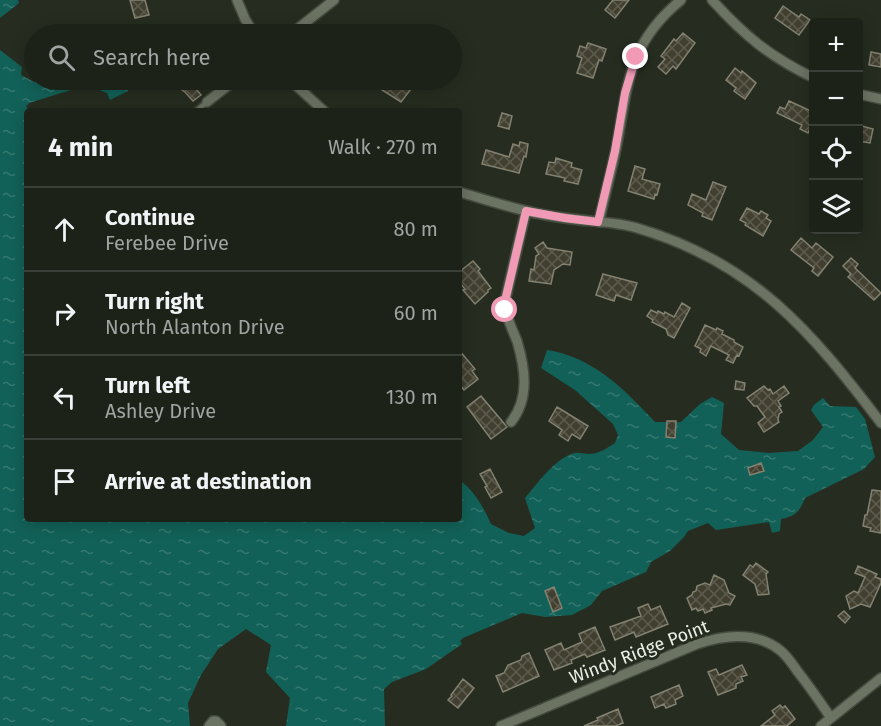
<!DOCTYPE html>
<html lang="en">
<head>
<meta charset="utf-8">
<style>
  body { margin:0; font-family:"Fira Sans",sans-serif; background:#292f25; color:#f1f3f6 }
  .controls { position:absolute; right:18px; top:18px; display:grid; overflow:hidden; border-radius:6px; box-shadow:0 3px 15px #0003 }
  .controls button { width:54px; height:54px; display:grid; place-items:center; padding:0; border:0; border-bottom:2px solid #3a3f37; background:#1c2218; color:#f1f3f6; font:30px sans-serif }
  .stop { position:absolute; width:18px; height:18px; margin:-14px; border:4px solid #f09ab6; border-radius:50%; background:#fff }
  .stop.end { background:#f09ab6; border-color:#fff; box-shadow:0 2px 6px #0008 }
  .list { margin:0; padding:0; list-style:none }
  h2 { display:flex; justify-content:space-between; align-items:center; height:78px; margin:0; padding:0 24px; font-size:26px }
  h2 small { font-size:20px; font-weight:400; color:#a0a4a2 }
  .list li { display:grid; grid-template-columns:39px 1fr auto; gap:18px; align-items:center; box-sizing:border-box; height:84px; padding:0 24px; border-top:2px solid #3a3f37 }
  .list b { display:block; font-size:22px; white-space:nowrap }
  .list p { margin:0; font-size:20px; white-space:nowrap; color:#a0a4a2 }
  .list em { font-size:20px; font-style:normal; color:#a0a4a2 }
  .icon { flex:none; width:33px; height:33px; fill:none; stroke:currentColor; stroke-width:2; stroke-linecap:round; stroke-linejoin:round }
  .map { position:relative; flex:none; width:881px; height:726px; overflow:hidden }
  .search { position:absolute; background:#1c2218; box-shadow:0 3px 15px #0003; left:24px; top:24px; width:438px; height:66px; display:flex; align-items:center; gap:15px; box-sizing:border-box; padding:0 21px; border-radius:33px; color:#a0a4a2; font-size:22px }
  .panel { position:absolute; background:#1c2218; box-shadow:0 3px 15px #0003; left:24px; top:108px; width:438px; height:414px; border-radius:6px }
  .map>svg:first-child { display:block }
  .water { fill:url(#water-ripples) }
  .building { fill:url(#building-cross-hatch); stroke:#838170; stroke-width:1.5 }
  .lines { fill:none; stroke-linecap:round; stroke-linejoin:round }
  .lane-casing { stroke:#444a3e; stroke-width:8 }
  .street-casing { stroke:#444a3e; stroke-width:12 }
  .lane { stroke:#6b7363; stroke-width:4.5 }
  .street { stroke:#6b7363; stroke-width:9 }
  .route { stroke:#f09ab6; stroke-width:8 }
  .labels { text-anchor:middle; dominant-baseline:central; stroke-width:6; stroke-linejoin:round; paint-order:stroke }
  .street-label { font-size:18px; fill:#ebf0e7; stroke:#262d20 }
</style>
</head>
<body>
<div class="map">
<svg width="881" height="726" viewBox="0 0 881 726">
  <defs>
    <pattern id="water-ripples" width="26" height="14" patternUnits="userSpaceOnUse" patternTransform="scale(1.5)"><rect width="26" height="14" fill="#126158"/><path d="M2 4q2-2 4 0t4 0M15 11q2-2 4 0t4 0" fill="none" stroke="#357870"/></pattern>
    <pattern id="building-cross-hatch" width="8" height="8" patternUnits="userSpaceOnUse" patternTransform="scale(1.5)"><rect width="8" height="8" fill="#414030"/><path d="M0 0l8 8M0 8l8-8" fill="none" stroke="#5d5c4e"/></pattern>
  </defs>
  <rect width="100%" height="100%" fill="#262d20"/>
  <path class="water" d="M0,0h18l1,3 -19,15z
    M0,50l22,17 -1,8 13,7 7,-2h81l6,11 -18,9 -3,-7 -20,-8 -58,18 -3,4 6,4h-5v408h432v-39c15,10 25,28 32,44l18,9 15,3 11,-8 -10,-30c12,-14 31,-41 50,-45 4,-1 9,1 14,1 10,0 18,-6 26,-11l3,-8 -5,-11 -38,-34 -34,-22 6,-18c46,7 77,39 108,72h26l19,-18 12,-7 12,6 -3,31 18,16 30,3 29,-2 15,-11 10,-13 -12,-17 3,-5 9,-7 7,8 26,1 9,12 10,38 -11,12 -59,29c-5,13 -9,18 -24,21l-1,12 -8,2 -3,-11 -53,8 -8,-7 -20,8 -4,6 -14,14 -19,11 -5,10 -44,19 -11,14 -19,10 -27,2 -23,-4 -59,25 -3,3 2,3 -36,25 -34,13 -8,7 1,37h-99l4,-28 -24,-26 5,-27 -25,-16 -28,20 -17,26 -13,28 2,23h-190z"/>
  <path class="building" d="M130,0h15l4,15 -14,3z
    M613,0h16l-14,18 -10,-8z
    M783,6l16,11 2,-3 9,6 -11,15 -24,-17z
    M683,33l12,10 -19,26 -3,-3 -7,8 -8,-7 7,-8 -4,-3 13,-17 2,2z
    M588,43l18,6 -4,12 -3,-1 -6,18 -16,-5 5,-15 -5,-2 3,-10 6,2z
    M871,52l10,2v13l-12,-2z
    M735,68l6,5 1,-2 14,12 -11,16 -11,-8 2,-3 -10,-8z
    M191,80h11l-2,5 -5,3 6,7 -8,6 -8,-9 -3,-2v-4z
    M385,80h4l10,6 4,-6h3l8,5 -13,17 -22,-14z
    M789,101l24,11v8l-5,13 -8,-4 2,-4 -25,-12 3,-6 5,2z
    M502,113l10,3 -3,13 -11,-3z
    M858,125l15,4 -3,14 -12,-2z
    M520,142l8,2 -2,13 -2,-1 -5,17 -37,-9 4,-14 23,7 4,-13 6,2z
    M556,158l16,5 -1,4 11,3 -4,14 -14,-3 1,-3 -19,-4 3,-12 6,1z
    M635,166l10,3 -3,10 18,5 -3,11 -2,-1 -1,5 -26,-8z
    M713,182l13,5 -14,33 -10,-4 1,-3 -15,-8 4,-11 14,6z
    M747,208l12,6 2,-3 7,4 -2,3 5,3 -8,15 -18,-11 1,-2 -6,-3z
    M801,238l11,10 4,-5 17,14 -15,19 -6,-5 2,-3 -23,-18z
    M543,242l4,6 25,4 -2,13 -7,-1 -9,6 -3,14 -22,-3 2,-12 3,1 2,-14 3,-2 -4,-6z
    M851,258l7,6 -3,4 26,25 -7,7 -26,-23 3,-3 -8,-8z
    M473,261l7,8 -2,2 13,17 -3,2v2l-13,12 -12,-14 2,-1 -6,-7v-10z
    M603,274l34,9 -6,17 -15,-5 -2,6 -18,-6z
    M682,303l8,5 -16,30 -6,-3 -2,-6 -14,-7 1,-2 -6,-4 4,-6 6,3 1,-2 6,3 1,-2 9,5z
    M705,325l11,5 1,-2 6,3 -1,3 12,6v2l9,5 -4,9 -2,-1 -4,8 -7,-3 3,-5 -18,-9 -5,10 -6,-4 1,-3 -6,-3z
    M459,350l16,19 -3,2 6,8 -14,11 -5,-6z
    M736,381l9,2 -1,7 -9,-1z
    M764,386l4,4 2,-1 3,5 11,-8 5,7 -11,8 3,5 -2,1 3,5 -3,2 -1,6 1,2 -15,10 -6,-9 7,-6 -8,-11h-3l-7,-8z
    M481,396l26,31 -16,12 -24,-32z
    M557,407l31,19 -8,13 -8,-5 -4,7 -9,-6 3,-5 -13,-9z
    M667,421h9l-1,17 -9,-1z
    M761,463l3,8 -14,4 -2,-7z
    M490,469l12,23 -11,6 -6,-11 2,-1 -7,-12z
    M872,490l9,1v42l-11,-2 1,-3 -8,-2 2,-11h2z
    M756,563l12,9 -2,2 3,20 -11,1 -3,-11 -12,-9 7,-10 3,2z
    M858,566l19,8 -2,3 6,2v4l-11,24 -9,-3 -11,5 -4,-13 8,-5 4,2 7,-16 -10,-4z
    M714,575l10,5 5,13 6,3 -5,9 -4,-1 -15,4 1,2 -7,3 -2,-4 -5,2 -2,-3 -4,2 -5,-12 5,-3 1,-3 3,-1 1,-5 8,-3 5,2z
    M554,587l8,21 -9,4 -8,-21z
    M648,604l3,6 9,-4 8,18 -32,13 -2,-5 -19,8 -5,-13 31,-11 -3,-8z
    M844,611l6,6 -5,6 -7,-7z
    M595,627l10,23 -18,7 -2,-3 -14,6 1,3 -18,7 -9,-20 16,-7 3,7 18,-8 -3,-8z
    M529,653l10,23 -36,16 -7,-16 8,-3 4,-8 13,-5 1,-4z
    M742,665l5,10 -6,2 2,4 -7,3v4l-18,7 -10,-23 8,-3 3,6z
    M463,679l11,9 -16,20 -10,-8 4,-4 -1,-1z
    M679,685l4,11 -8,4 1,4 -10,4 -2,-4 -9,4 -4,-11z
    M780,705l3,3 2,-2 10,13 -8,7h-26l14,-11 -3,-4z
    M618,709l5,14 -7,3h-32l14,-6 -1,-2z"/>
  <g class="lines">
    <defs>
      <path id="lane" d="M196,111l11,-9"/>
      <path id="street" d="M237,0l8,19 9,15
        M712,0c33,36 58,57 102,78
        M291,34l43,-34
        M290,80l34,31
        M858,94l23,5
        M207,102l28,-22
        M459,192c35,10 70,22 106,26 24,4 49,3 72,10 116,34 174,103 244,195
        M599,222c5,-24 12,-49 17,-73 12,-63 11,-105 65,-149
        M511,422c19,-24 14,-54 6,-81 -6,-15 -13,-27 -11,-44l20,-86
        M209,726l4,-5h3l5,5
        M501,726l196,-82c27,-9 60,-13 84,7 7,6 12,14 17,21 12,15 22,30 33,46
        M821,726l60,-48"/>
    </defs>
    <use href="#lane" class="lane-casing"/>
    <use href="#street" class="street-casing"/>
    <use href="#lane" class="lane"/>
    <use href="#street" class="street"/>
  </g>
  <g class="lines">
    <path class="route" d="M505,310l1,-13 20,-86 39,7 33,4 17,-71 10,-58 11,-36"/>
  </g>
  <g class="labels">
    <g class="street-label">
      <text transform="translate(639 652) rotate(-21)">Windy Ridge Point</text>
    </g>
  </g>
</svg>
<div class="controls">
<button>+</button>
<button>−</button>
<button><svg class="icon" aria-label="locate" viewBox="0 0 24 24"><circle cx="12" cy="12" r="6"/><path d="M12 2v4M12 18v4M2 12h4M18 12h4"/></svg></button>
<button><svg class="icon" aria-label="layers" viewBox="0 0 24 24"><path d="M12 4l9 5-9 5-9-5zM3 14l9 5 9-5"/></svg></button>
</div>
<div class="stop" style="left:505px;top:310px"></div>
<div class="stop end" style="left:636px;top:57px"></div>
<div class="search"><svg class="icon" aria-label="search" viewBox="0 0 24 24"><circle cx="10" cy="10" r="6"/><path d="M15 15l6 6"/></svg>Search here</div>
<section class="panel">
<h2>4 min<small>Walk · 270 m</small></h2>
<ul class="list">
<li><svg class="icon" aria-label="ahead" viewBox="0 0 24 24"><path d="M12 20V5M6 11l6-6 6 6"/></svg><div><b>Continue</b><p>Ferebee Drive</p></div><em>80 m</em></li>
<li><svg class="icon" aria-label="right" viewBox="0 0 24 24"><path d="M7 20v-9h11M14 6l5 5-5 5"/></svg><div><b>Turn right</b><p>North Alanton Drive</p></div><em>60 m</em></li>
<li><svg class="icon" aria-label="left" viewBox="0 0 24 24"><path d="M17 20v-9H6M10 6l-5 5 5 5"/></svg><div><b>Turn left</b><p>Ashley Drive</p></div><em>130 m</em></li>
<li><svg class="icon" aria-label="arrive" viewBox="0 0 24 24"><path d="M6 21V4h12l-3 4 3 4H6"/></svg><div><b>Arrive at destination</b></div></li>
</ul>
</section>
</div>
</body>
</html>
